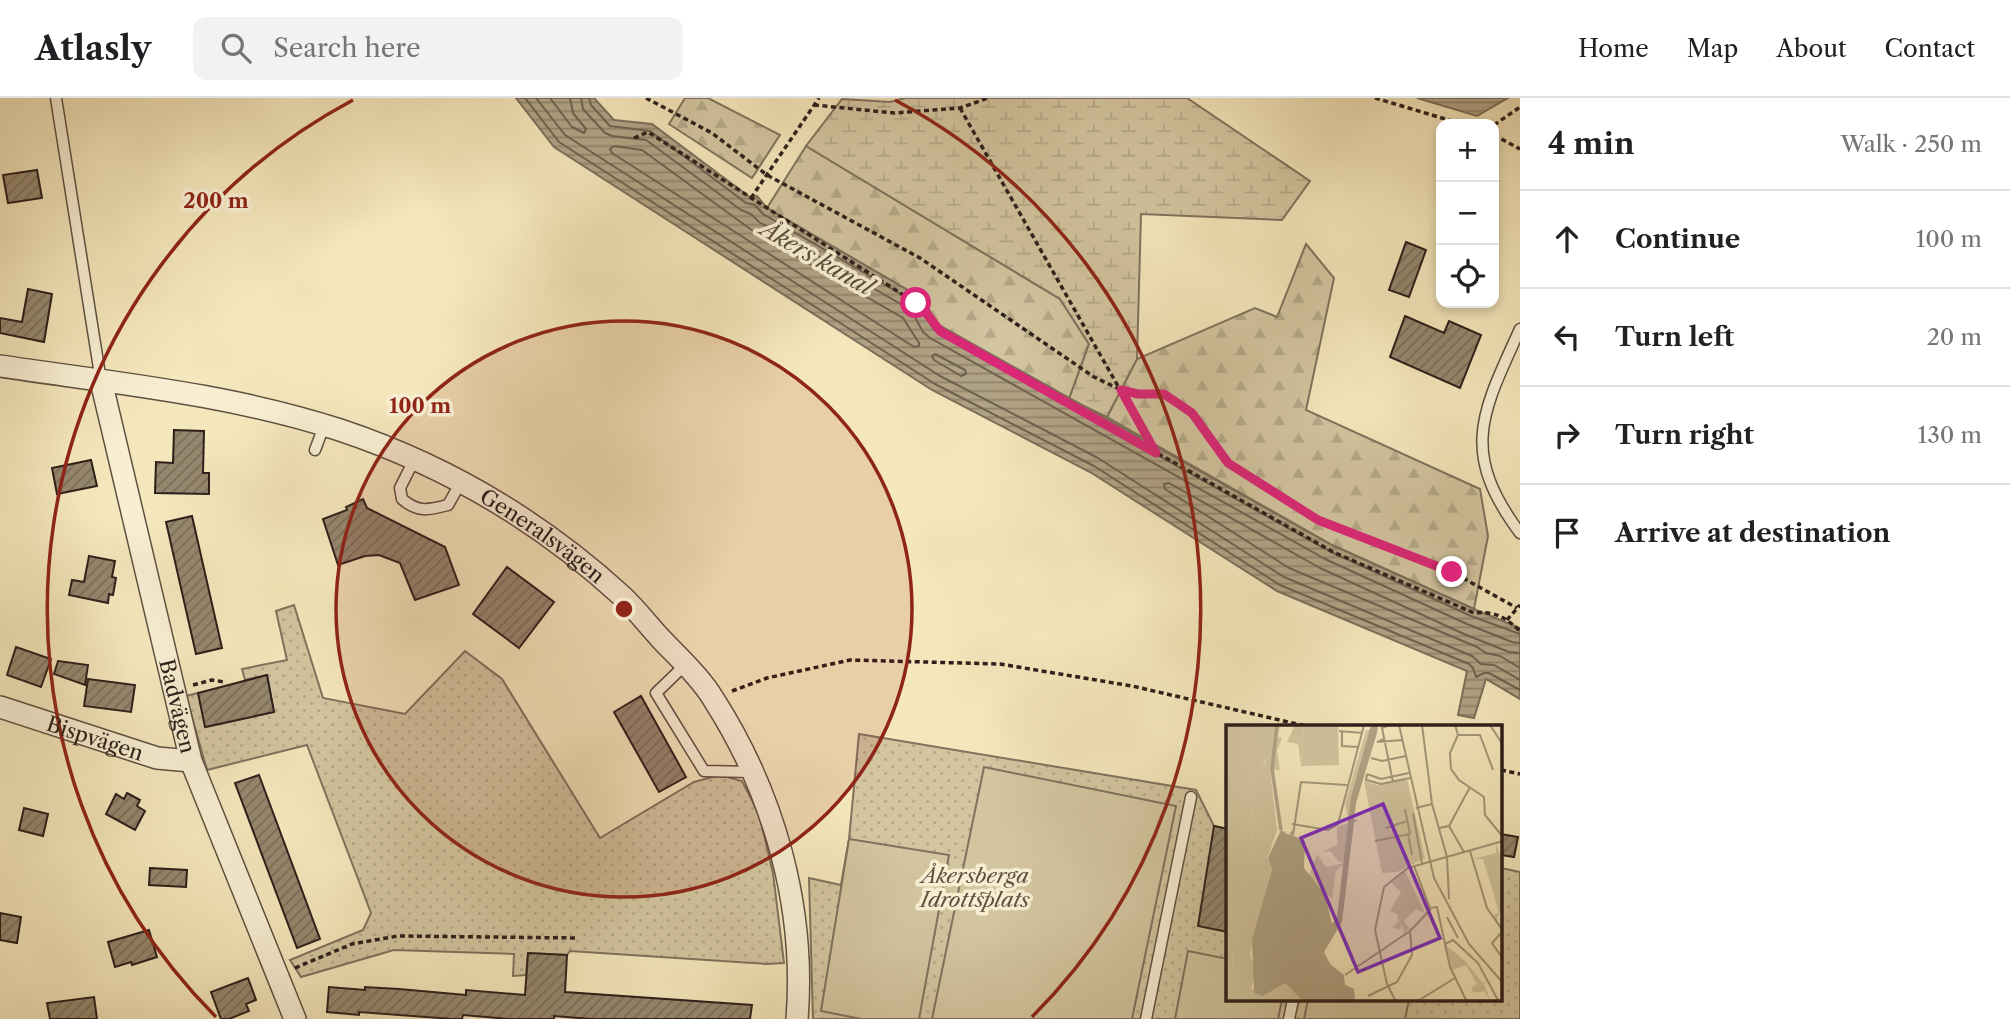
<!DOCTYPE html>
<html lang="en">
<head>
<meta charset="utf-8">
<style>
  body { margin:0; font-family:"Libre Caslon Text",serif; background:#f2f2f2; color:#202124 }
  .controls { position:absolute; right:21px; top:21px; display:grid; overflow:hidden; border-radius:14px; box-shadow:0 4px 10px #0003 }
  .controls button { width:63px; height:63px; display:grid; place-items:center; padding:0; border:0; border-bottom:2px solid #e0e0e0; background:#fff; color:#202124; font:35px sans-serif }
  .stop { position:absolute; width:21px; height:21px; margin:-16px; border:5px solid #db2777; border-radius:50%; background:#fff }
  .stop.end { background:#db2777; border-color:#fff; box-shadow:0 2px 7px #0008 }
  .list { margin:0; padding:0; list-style:none }
  h2 { display:flex; justify-content:space-between; align-items:center; height:91px; margin:0; padding:0 28px; font-size:30px }
  h2 small { font-size:23px; font-weight:400; color:#757577 }
  .list li { display:grid; grid-template-columns:46px 1fr auto; gap:21px; align-items:center; box-sizing:border-box; height:98px; padding:0 28px; border-top:2px solid #e0e0e0 }
  .list b { display:block; font-size:26px; white-space:nowrap }
  .list em { font-size:23px; font-style:normal; color:#757577 }
  .icon { flex:none; width:38px; height:38px; fill:none; stroke:currentColor; stroke-width:2; stroke-linecap:round; stroke-linejoin:round }
  .map { position:relative; flex:none; width:1520px; height:921px; overflow:hidden }
  header { display:flex; align-items:center; gap:42px; box-sizing:border-box; height:98px; padding:0 35px; background:#fff; border-bottom:2px solid #e0e0e0 }
  header strong { font-size:33px }
  nav { display:flex; gap:38px; margin-inline-start:auto; font-size:24px }
  .search { width:490px; height:63px; background:#f2f2f2; display:flex; align-items:center; gap:18px; box-sizing:border-box; padding:0 24px; border-radius:14px; color:#757577; font-size:26px }
  main { display:flex }
  aside { flex:1; background:#fff }
  .map>svg:first-child { display:block }
  .green { fill:url(#green-dots); stroke:#80725d; stroke-width:2 }
  .forest { fill:url(#forest-firs); stroke:#80725d; stroke-width:2 }
  .wetland { fill:url(#wetland-marsh); stroke:#80725d; stroke-width:2 }
  .pitch { fill:#d3c5a0; stroke:#80725d; stroke-width:2 }
  .water { fill:url(#water-rules); stroke:#7c6e5a; stroke-width:2 }
  .lines { fill:none; stroke-linecap:round; stroke-linejoin:round }
  .shore { stroke:#6e6150; stroke-width:2 }
  .building { fill:url(#building-hatch); stroke:#2c1f1a; stroke-width:2 }
  .lane-casing { stroke:#5e5142; stroke-width:13 }
  .street-casing { stroke:#5e5142; stroke-width:24 }
  .path { stroke:#2c1f1a; stroke-width:3.5; stroke-dasharray:5 3.5; stroke-linecap:butt }
  .lane { stroke:#f8efd3; stroke-width:10 }
  .street { stroke:#f8efd3; stroke-width:21 }
  .path-bridge { stroke:#2c1f1a; stroke-width:3.5; stroke-dasharray:5 3.5; stroke-linecap:butt }
  .route { stroke:#db2777; stroke-width:9 }
  .ring { fill:none; stroke:#8f2418; stroke-width:3.5 }
  .labels { text-anchor:middle; dominant-baseline:central; stroke-width:7; stroke-linejoin:round; paint-order:stroke }
  .street-label { font-size:21px; fill:#2c1f1a; stroke:#f8efd3 }
  .park-label { font-size:21px; font-style:italic; fill:#5e5142; stroke:#f8efd3 }
  .water-label { font-size:23px; font-style:italic; fill:#5b4d3f; stroke:#f8efd3 }
  .inset-river { fill:none; stroke:#b1a385; stroke-width:3.5 }
  .inset-road { fill:none; stroke:#a5977b; stroke-width:2 }
  .view { fill:#7b2cbf; fill-opacity:0.15; stroke:#7b2cbf; stroke-width:3.5 }
  .inset-edge { fill:none; stroke:#2c1f1a; stroke-width:3.5 }
  .centre { fill:#8f2418; stroke:#f8efd3; stroke-width:3.5 }
  .ring-label { font-size:21px; text-anchor:middle; font-weight:bold; fill:#8f2418; stroke:#f8efd3; stroke-width:7; stroke-linejoin:round; paint-order:stroke }
</style>
</head>
<body>
<header>
<strong>Atlasly</strong>
<div class="search"><svg class="icon" aria-label="search" viewBox="0 0 24 24"><circle cx="10" cy="10" r="6"/><path d="M15 15l6 6"/></svg>Search here</div>
<nav><a>Home</a><a>Map</a><a>About</a><a>Contact</a></nav>
</header>
<main>
<div class="map">
<svg width="1520" height="921" viewBox="0 0 1520 921">
  <defs>
    <pattern id="green-dots" width="8" height="8" patternUnits="userSpaceOnUse" patternTransform="scale(1.75)"><rect width="8" height="8" fill="#d3c5a0"/><path d="M2 2h.1M6 6h.1" fill="none" stroke="#b5a989" stroke-width="1.8" stroke-linecap="round"/></pattern>
    <pattern id="forest-firs" width="22" height="20" patternUnits="userSpaceOnUse" patternTransform="scale(1.75)"><rect width="22" height="20" fill="#d3c5a0"/><path d="M5 1l3.5 6h-7zM16 11l3.5 6h-7z" fill="#b5a989"/></pattern>
    <pattern id="wetland-marsh" width="20" height="14" patternUnits="userSpaceOnUse" patternTransform="scale(1.75)"><rect width="20" height="14" fill="#d3c5a0"/><path d="M1 5h8M5 5V1M11 12h8M15 12V8" fill="none" stroke="#b5a989"/></pattern>
    <pattern id="water-rules" width="6" height="5" patternUnits="userSpaceOnUse" patternTransform="scale(1.75)"><rect width="6" height="5" fill="#b1a385"/><path d="M0 2.5h6" fill="none" stroke="#90846c"/></pattern>
    <pattern id="building-hatch" width="6" height="6" patternUnits="userSpaceOnUse" patternTransform="scale(1.75)"><rect width="6" height="6" fill="#95876e"/><path d="M-1 1l2-2M0 6l6-6M5 7l2-2" fill="none" stroke="#7a6e5a"/></pattern>
  </defs>
  <rect width="100%" height="100%" fill="#f5e7bc"/>
  <filter id="stains"><feTurbulence type="fractalNoise" baseFrequency=".00286" numOctaves="4"/><feColorMatrix values="0 0 0 0 .2 0 0 0 0 .09 0 0 0 0 .02 0 0 0 .5 -.17"/></filter>
  <radialGradient id="worn" r=".72"><stop offset=".6" stop-color="#630" stop-opacity="0"/><stop offset="1" stop-color="#630" stop-opacity=".3"/></radialGradient>
  <path class="green" d="M294,507l29,93 82,16 60,-63 37,28 98,159 94,-56 26,-7 22,6 17,33 14,59 11,90 -18,1 -196,-13 -3,4 -39,-2 -2,22 -13,1 1,-22 -120,-4 -93,27 -11,-17 73,-30 8,-17 -64,-168 -100,25 -21,-74 12,-3 8,34 68,-15 -7,-37 -22,5 -3,-11 45,-9 -11,-49z
    M859,636l337,56 18,36 14,3v171h273v-132l19,4v147h-707l-4,-141 32,7 8,-46z"/>
  <path class="forest" d="M685,0h23l72,37 -28,43 -83,-54z
    M806,48l254,153 29,45 -20,55 -132,-75 -14,-25 -156,-91z
    M1306,146l28,34 -28,132 174,79 8,47 -14,73 -142,-64 -225,-128 30,-58 118,-51 22,9z"/>
  <path class="wetland" d="M905,0h282l123,83 -28,39 -141,-6 -4,145 -30,58 -38,-18 20,-55 -29,-45 -254,-153 36,-47 48,3z"/>
  <path class="pitch" d="M984,669l192,39 -44,213h-200z
    M849,741l100,16 -30,164h-58l-40,-8z
    M1188,853l40,8v41h54l-4,19h-103z
    M1308,902h101l-4,19h-101z"/>
  <path class="water" d="M516,0h78l20,22 38,4 99,74 6,-2 10,12 156,91 14,25 395,221 142,64 46,19v71l-34,-20 -12,39 -16,-3 9,-44 -190,-80 -187,-119 -158,-82 -378,-243z
    M1417,0h91l-31,18z"/>
  <g class="lines">
    <path class="shore" d="M525,0l34,44 376,242 159,82 186,119 189,79 4,4 3,9 8,-4h5l31,17
      M536,0l29,37 375,241 158,82 186,119 188,79 9,8 13,1 26,15
      M550,0l22,29 12,6 2,-4 -13,-16 -3,-15
      M581,0l2,11 22,24 7,3 34,4 95,70 10,4 8,8 152,88 12,22 7,6 395,221 142,65 45,18 8,1
      M589,0l2,7 19,21 40,5 96,72 9,2 8,9 155,90 16,26 395,221 142,65 49,18
      M614,48l28,4 111,81 150,87 16,25v3l-5,1 -302,-194 -2,-4z
      M935,256l30,16 1,4 -5,2 -27,-16 -2,-4z
      M1520,555l-11,-1 -45,-18 -144,-66 -151,-85 -5,1 1,5 124,79 188,79 9,6 14,3 20,12"/>
  </g>
  <path class="building" d="M37,72l5,28 -34,5 -5,-28z
    M1406,144l20,8 -17,47 -20,-7z
    M28,191l24,5 -8,48 -44,-9v-15l22,4z
    M1405,218l39,17 5,-12 32,14 -21,53 -70,-31z
    M174,332l30,1 -1,42h6v21l-54,-1 1,-31 17,1z
    M91,362l6,26 -40,8 -5,-26z
    M363,401l4,9 78,39 14,38 -44,15 -15,-37 -21,-8 -14,1 -27,9 -15,-46 24,-9 -1,-3z
    M192,418l30,132 -26,6 -30,-132z
    M89,458l26,5 -3,16 4,1 -3,17 -4,-1 -1,9 -39,-8 3,-15 12,2z
    M507,469l47,35 -35,46 -46,-34z
    M16,549l35,12 -10,28 -34,-12z
    M58,563l30,4 -3,20 -31,-11z
    M267,577l7,37 -69,15 -7,-34z
    M88,581l47,6 -4,27 -47,-6z
    M641,598l45,81 -27,15 -45,-80z
    M259,677l61,164 -23,9 -62,-165z
    M127,695l13,7 -3,6 8,5 -10,19 -29,-16 10,-20 8,5z
    M24,710l24,6 -5,22 -24,-6z
    M1214,728l14,3v103l-30,-6z
    M1501,736l17,3 -4,20 -13,-2z
    M150,770l37,2 -1,17 -37,-2z
    M0,815l21,4 -4,26 -17,-3z
    M149,832l8,27 -25,8 -1,-3 -16,5 -7,-25z
    M528,855l39,2 -2,37 187,13 -2,14h-159l-37,-3v3h-45l-46,-4 -1,4h-9l-94,-7v3l-32,-3 2,-25 36,3v-3l34,2 67,6v-5l59,5z
    M248,880l8,22 -10,4 3,7 -20,8h-8l-10,-27z
    M94,899l3,22h-47l-3,-16z"/>
  <g class="lines">
    <defs>
      <path id="lane" d="M56,0l45,283
        M1520,231c-38,84 -61,122 0,204
        M315,352l9,-24
        M414,362l-14,28 2,11c16,14 27,11 46,6l13,-23
        M685,567l-29,28 48,78 48,1
        M1146,921l45,-222
        M1289,921l4,-19"/>
      <g id="street">
        <path id="s1" d="M0,268c114,17 230,28 340,64 105,35 201,92 282,166 14,13 26,29 39,43 18,19 40,39 53,61 60,94 92,207 83,319"/>
        <path id="s2" d="M101,283l90,380 104,258"/>
        <path id="s3" d="M0,609l157,51 34,3"/>
      </g>
    </defs>
    <use href="#lane" class="lane-casing"/>
    <use href="#street" class="street-casing"/>
    <path class="path" d="M646,0l66,35 55,42 153,83 174,119 27,13 17,4h26l28,19 36,50 90,57 134,52 65,36
      M1375,0l87,26
      M814,7l80,8 66,-5 28,-10
      M1494,27l26,-18
      M1494,37l26,14
      M634,40l14,-6 268,171 8,7 16,21 393,221 141,61c21,-2 31,4 46,18
      M1507,522l13,-15
      M193,587l19,-5 13,2
      M732,593l35,-13 83,-18 150,4 132,22 178,41
      M1501,672l19,4
      M295,870l57,-24 46,-8 180,2"/>
    <use href="#lane" class="lane"/>
    <use href="#street" class="street"/>
    <path class="path-bridge" d="M960,10l196,345
      M751,100l68,-100"/>
  </g>
  <g class="lines">
    <path class="route" d="M916,205l8,7 16,21 216,122 -35,-63 17,4h26l28,19 36,50 90,57 134,52"/>
  </g>
  <circle cx="624" cy="511" r="288" fill="#8f2418" fill-opacity=".12"/>
  <g class="ring">
    <circle cx="624" cy="511" r="288"/>
    <path d="M216 919A577 577 0 0 1 353 2M895 2A577 577 0 0 1 1032 919"/>
  </g>
  <g class="labels">
    <g class="street-label">
      <text stroke="none"><textPath href="#s1" startOffset="576">Generalsvägen</textPath></text>
      <text stroke="none"><textPath href="#s2" startOffset="334">Badvägen</textPath></text>
      <text stroke="none"><textPath href="#s3" startOffset="100">Bispvägen</textPath></text>
    </g>
    <g class="park-label">
      <text x="975" y="777">Åkersberga<tspan x="975" dy="24">Idrottsplats</tspan></text>
    </g>
    <g class="water-label">
      <text transform="translate(817 160) rotate(30)">Åkers kanal</text>
    </g>
  </g>
  <g transform="translate(1226 627)">
    <rect width="276" height="276" fill="#f5e7bc"/>
    <path d="M0,0h47l-4,30 -8,11 -12,1 4,77 -21,106 1,20 -7,-2zM78,0h34l1,40 -38,1zM140,5h5l-23,88 -3,-14zM181,54l18,79 -28,14 -15,1 -18,-92 13,4zM270,119l6,17v44l-5,14 5,10 -10,-13 7,-4 -16,-53h-10l23,-6zM179,146l20,42 -9,-4 -12,12 6,8 -6,4 -2,-8 -2,5 -8,-3 7,-6 -2,-7 -7,-3 11,-19 -10,-9zM220,220l19,16 18,22 6,-3 -5,4 6,16 -6,-9 -10,2 -3,-5 6,-4 -11,-19 -14,5z" fill="#d3c5a0"/>
    <path d="M47,0h7l-2,12 4,1 -5,13 3,19h-10l7,60 -10,29 -10,4 5,2 -3,47 -19,88 -14,2v-34l7,2 -1,-20 21,-106 -4,-77 16,-4zM69,0h9l-3,41 -3,-22 -11,-2zM122,98l-3,40 -6,-1 -9,-11 -8,1 15,-7v-18z" fill="#d3c5a0"/>
    <path d="M91,129l9,13 19,-4 -9,8 -4,28 -23,-24zM42,133l4,10 -22,84 5,23 -4,14 34,-6 18,18h-63l3,-38 -8,-14 22,-52 1,-38z" fill="#d3c5a0"/>
    <path d="M174,58l3,16 -28,7 -4,-16zM180,111l4,18 -30,6 -3,-18z" fill="#d3c5a0"/>
    <path d="M145,0h7l-1,8 -21,70 -2,16 4,2 -4,1 -12,100 -18,30 6,12 14,11 1,10 9,4 1,12h-52l-18,-18 -22,13 -9,-3 -2,-53 20,-71 -4,-11 13,-28 8,5 3,-5v5l13,6 -1,27 21,26 7,30 5,-7 14,-120z" fill="#b1a385"/>
    <path class="inset-river" d="M51,0l-5,44 9,61"/>
    <path class="inset-road" d="M164,0l-8,3 11,54M173,0l35,153 35,66 34,39M196,0l10,79M229,0l3,10 -8,18 1,16 8,11 25,17 1,18 18,22M264,0l13,20M113,6l24,2M116,6v15l16,1M232,10h22l13,35M158,14l-7,3 25,-2M145,33l11,3 24,-5M141,49l-1,6 15,4 29,-6M141,49l14,5 28,-6M190,83l16,-4 15,53 2,42M187,88l9,50M66,99l36,6 10,-6 26,-99M223,101l15,26M160,103l21,-7M213,103l10,-2 21,-39M182,109l4,21M67,110l8,-53 46,3M149,116l35,-7 -5,-25M244,126l17,57 16,23 -11,12 11,16M188,141l16,42 7,-1 13,60 17,35M221,192l11,21M219,219l8,-4 25,23 21,39M119,250l65,-44 21,-22M142,271l29,-14 15,-27 -2,-24M170,277l-9,-18 -12,-54 9,-43 24,-19 95,-27M190,277l39,-24"/>
    <path class="view" d="M157,79l57,134 -82,34 -57,-134z"/>
    <rect width="276" height="276" class="inset-edge"/>
  </g>
  <circle cx="624" cy="511" r="10" class="centre"/>
  <g class="ring-label">
    <text x="216" y="110">200 m</text>
    <text x="420" y="315">100 m</text>
  </g>
  <rect width="100%" height="100%" filter="url(#stains)"/>
  <rect width="100%" height="100%" fill="url(#worn)"/>
</svg>
<div class="controls">
<button>+</button>
<button>−</button>
<button><svg class="icon" aria-label="locate" viewBox="0 0 24 24"><circle cx="12" cy="12" r="6"/><path d="M12 2v4M12 18v4M2 12h4M18 12h4"/></svg></button>
</div>
<div class="stop" style="left:916px;top:205px"></div>
<div class="stop end" style="left:1452px;top:474px"></div>
</div>
<aside>
<h2>4 min<small>Walk · 250 m</small></h2>
<ul class="list">
<li><svg class="icon" aria-label="ahead" viewBox="0 0 24 24"><path d="M12 20V5M6 11l6-6 6 6"/></svg><div><b>Continue</b></div><em>100 m</em></li>
<li><svg class="icon" aria-label="left" viewBox="0 0 24 24"><path d="M17 20v-9H6M10 6l-5 5 5 5"/></svg><div><b>Turn left</b></div><em>20 m</em></li>
<li><svg class="icon" aria-label="right" viewBox="0 0 24 24"><path d="M7 20v-9h11M14 6l5 5-5 5"/></svg><div><b>Turn right</b></div><em>130 m</em></li>
<li><svg class="icon" aria-label="arrive" viewBox="0 0 24 24"><path d="M6 21V4h12l-3 4 3 4H6"/></svg><div><b>Arrive at destination</b></div></li>
</ul>
</aside>
</main>
</body>
</html>
